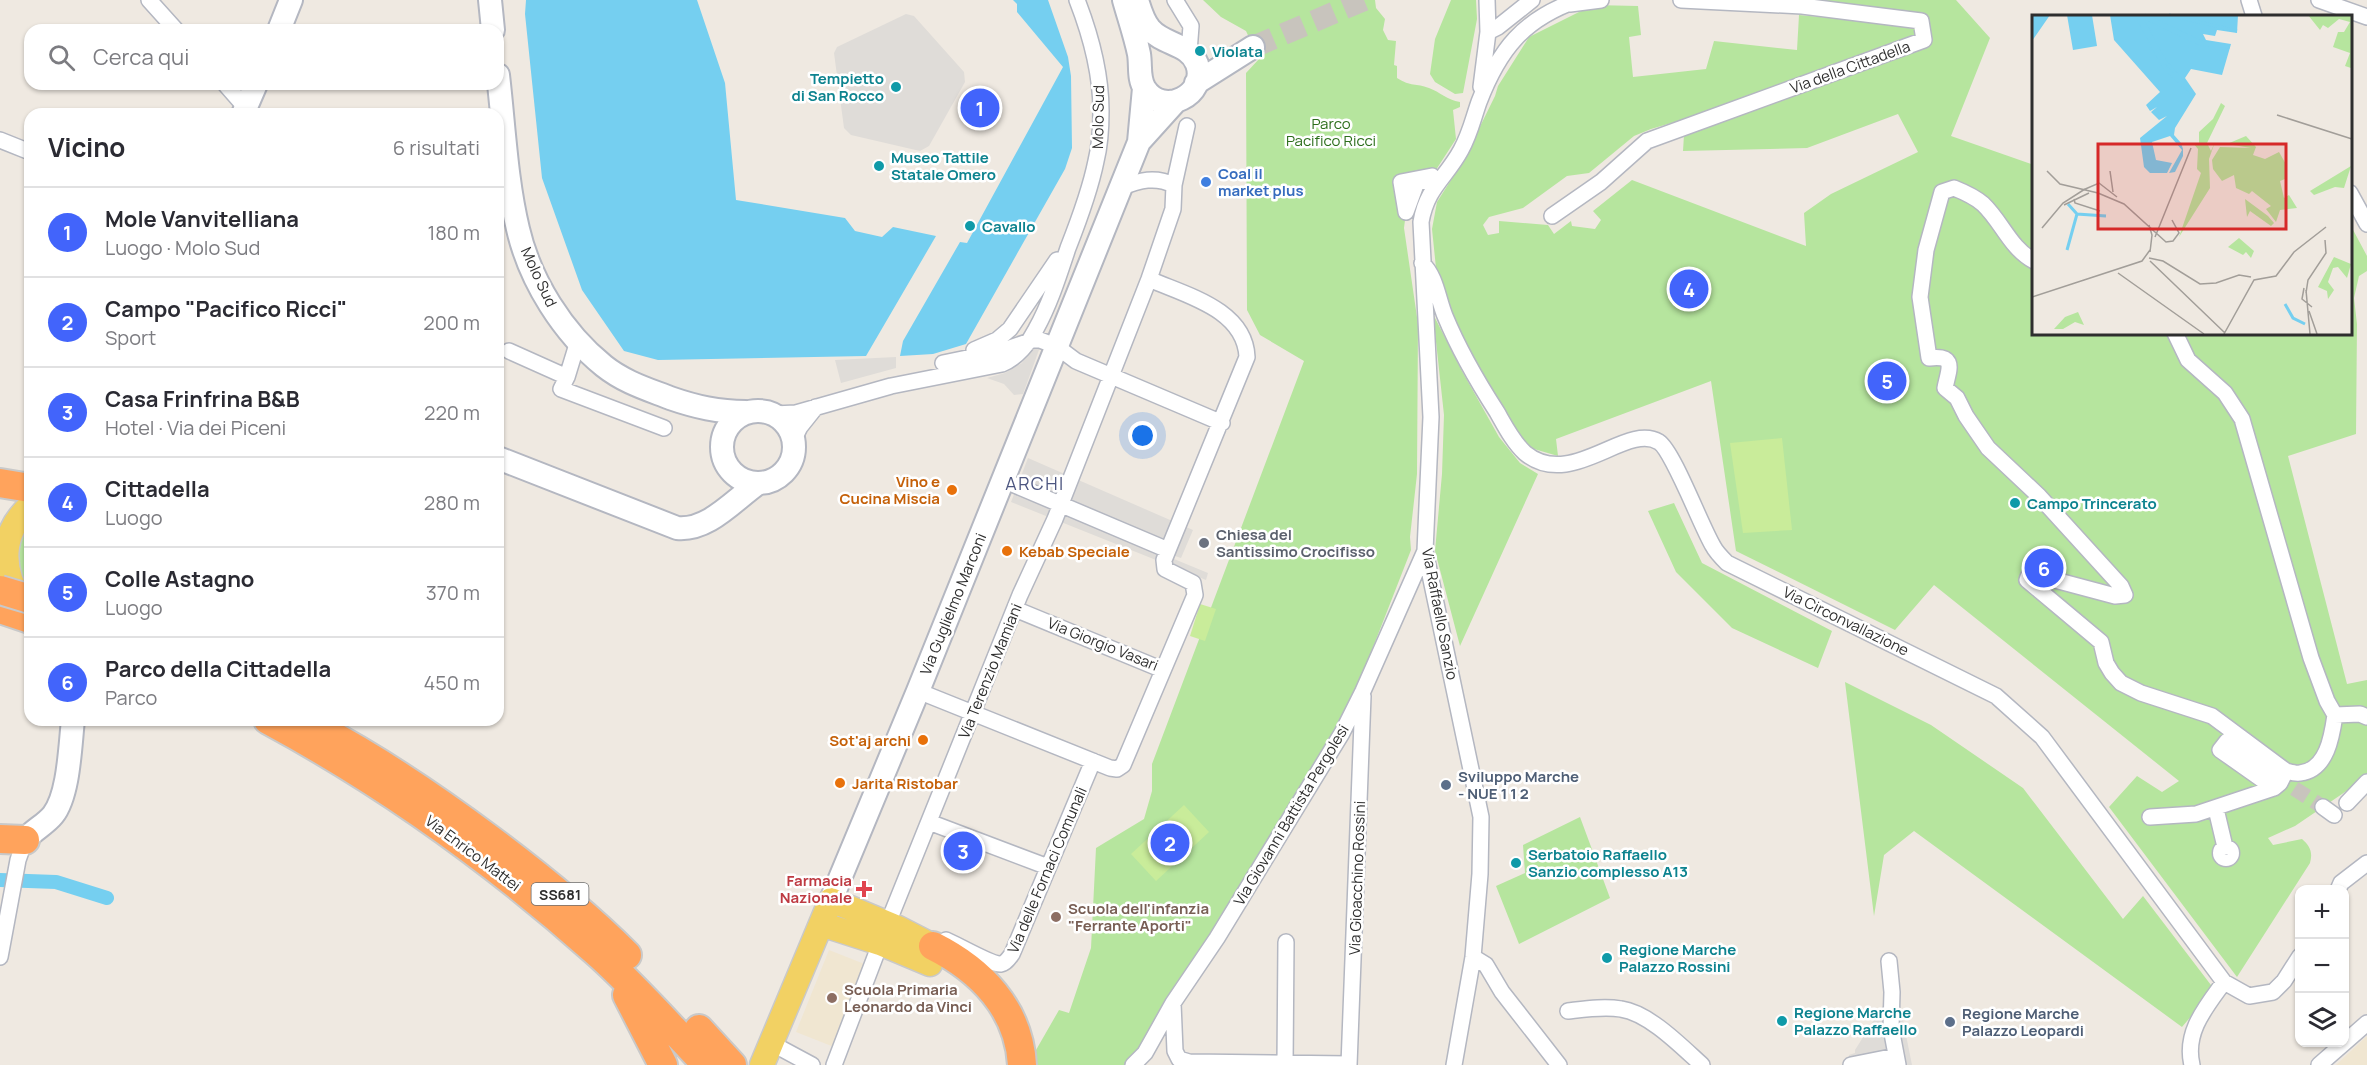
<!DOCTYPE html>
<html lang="it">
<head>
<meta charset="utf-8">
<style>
  body { margin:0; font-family:Manrope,sans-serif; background:#f2f2f3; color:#2b2b33 }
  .controls { position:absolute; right:18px; bottom:18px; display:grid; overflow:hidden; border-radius:12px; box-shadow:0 2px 4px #0004 }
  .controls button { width:54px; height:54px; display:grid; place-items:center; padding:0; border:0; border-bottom:2px solid #e1e1e2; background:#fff; color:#2b2b33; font:30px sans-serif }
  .you { position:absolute; left:1143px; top:436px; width:21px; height:21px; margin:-15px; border:4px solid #fff; border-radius:50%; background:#1a73e8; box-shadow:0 0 0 9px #1a73e833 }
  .badge { display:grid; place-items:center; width:39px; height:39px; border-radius:50%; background:#4264fb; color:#fff; font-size:20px; font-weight:700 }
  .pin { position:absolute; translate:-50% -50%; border:3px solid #fff; box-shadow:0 2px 6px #0006 }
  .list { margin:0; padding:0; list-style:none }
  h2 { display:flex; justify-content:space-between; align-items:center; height:78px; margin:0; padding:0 24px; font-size:26px }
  h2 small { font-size:20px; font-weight:400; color:#7c7c81 }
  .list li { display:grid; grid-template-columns:39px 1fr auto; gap:18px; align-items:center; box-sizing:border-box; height:90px; padding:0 24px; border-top:2px solid #e1e1e2 }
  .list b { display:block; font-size:22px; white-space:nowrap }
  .list p { margin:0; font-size:20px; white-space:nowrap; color:#7c7c81 }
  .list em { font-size:20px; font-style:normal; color:#7c7c81 }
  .icon { flex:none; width:33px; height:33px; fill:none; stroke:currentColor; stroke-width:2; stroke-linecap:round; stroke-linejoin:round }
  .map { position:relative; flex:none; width:2367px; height:1065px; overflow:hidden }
  .search { position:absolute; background:#fff; box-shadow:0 2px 4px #0004; left:24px; top:24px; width:480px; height:66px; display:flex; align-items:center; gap:15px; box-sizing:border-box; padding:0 21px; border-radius:18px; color:#7c7c81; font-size:22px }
  .panel { position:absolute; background:#fff; box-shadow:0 2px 4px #0004; left:24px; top:108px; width:480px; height:618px; border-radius:18px }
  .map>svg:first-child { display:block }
  .education { fill:#f0e6d1 }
  .green { fill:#b6e59e }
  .pitch { fill:#c9ec9a }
  .plaza { fill:#dfdcd8 }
  .water { fill:#75cff0 }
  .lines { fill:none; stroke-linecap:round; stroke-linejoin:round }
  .canal { stroke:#75cff0; stroke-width:14 }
  .street-tunnel { stroke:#c8c4bd; stroke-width:15; stroke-dasharray:15 8; stroke-linecap:butt }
  .secondary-tunnel { stroke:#c8c4bd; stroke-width:22; stroke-dasharray:22 11; stroke-linecap:butt }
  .street-casing { stroke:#b4b7c1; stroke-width:18 }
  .secondary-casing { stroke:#b4b7c1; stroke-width:26 }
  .primary-casing { stroke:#c9c9c9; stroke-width:27 }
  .highway-casing { stroke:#c9c9c9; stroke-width:32 }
  .street { stroke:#fff; stroke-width:15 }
  .secondary { stroke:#fff; stroke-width:22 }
  .primary { stroke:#f2d163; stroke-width:24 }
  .highway { stroke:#ffa35c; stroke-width:28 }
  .highway-bridge-casing { stroke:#c9c9c9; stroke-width:32; stroke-linecap:butt }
  .highway-bridge { stroke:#ffa35c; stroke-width:28 }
  .culture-dot { fill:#0f9aa8; stroke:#fff; stroke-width:2 }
  .shop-dot { fill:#3f7fe0; stroke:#fff; stroke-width:2 }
  .food-dot { fill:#e8710a; stroke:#fff; stroke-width:2 }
  .worship-dot { fill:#6b7280; stroke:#fff; stroke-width:2 }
  .service-dot { fill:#5c6f8a; stroke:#fff; stroke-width:2 }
  .health-dot { fill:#e0444e; stroke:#fff; stroke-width:2 }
  .education-dot { fill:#8d6e63; stroke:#fff; stroke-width:2 }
  .labels { text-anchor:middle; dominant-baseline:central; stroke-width:5; stroke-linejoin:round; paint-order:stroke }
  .shield { fill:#fff; stroke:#6d6d6d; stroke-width:1.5 }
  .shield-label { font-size:14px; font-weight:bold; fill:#2e2e2e }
  .culture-label { font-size:15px; font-weight:bold; fill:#0d838f; stroke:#fff; text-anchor:start }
  .street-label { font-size:15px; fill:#2e2e2e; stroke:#fff }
  .park-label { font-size:15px; fill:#2c6e1b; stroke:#fff }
  .shop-label { font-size:15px; font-weight:bold; fill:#366cbe; stroke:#fff; text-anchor:start }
  .food-label { font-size:15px; font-weight:bold; fill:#c56008; stroke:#fff; text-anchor:end }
  .worship-label { font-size:15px; font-weight:bold; fill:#5b616d; stroke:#fff; text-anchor:start }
  .service-label { font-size:15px; font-weight:bold; fill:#4e5e75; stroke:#fff; text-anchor:start }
  .health-label { font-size:15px; font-weight:bold; fill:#be3a42; stroke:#fff; text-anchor:end }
  .education-label { font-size:15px; font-weight:bold; fill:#785e54; stroke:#fff; text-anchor:start }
  .quarter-label { font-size:18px; letter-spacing:1.5px; fill:#4d5680; stroke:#fff }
  .inset-river { fill:none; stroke:#75cff0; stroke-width:3 }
  .inset-road { fill:none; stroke:#a29e99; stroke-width:1.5 }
  .view { fill:#d62828; fill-opacity:0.15; stroke:#d62828; stroke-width:3 }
  .inset-edge { fill:none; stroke:#2e2e2e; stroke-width:3 }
</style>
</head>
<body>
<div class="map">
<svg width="2367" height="1065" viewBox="0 0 2367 1065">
  <rect width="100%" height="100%" fill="#efe9e1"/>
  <path class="education" d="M829,950l38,15 -33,82 -38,-15z
    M2367,1036v29h-31z"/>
  <path class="green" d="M1203,0h172l1,8 9,11 -2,11 5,10 8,1 -2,24 3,1v12c14,9 19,5 32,10 11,4 18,12 31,14v5l-7,3 3,29 -24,37 -31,5 5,31 -2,16 14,96 -1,150 -7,63 1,13 -50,128 -27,55 -192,313 -18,19h-88l-4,-8 27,-47 10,3 22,-65 5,-100 48,-29 8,-28v-27l152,-403 -44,-26 -13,-25 -1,-237 13,-14 -13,-28 -25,-14z
    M1451,0h25l1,19 -14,74 -8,1 -20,-12 -5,-8 5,-35z
    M1804,0h152l34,38 -39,98 83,29v168h316l1,-107 16,30v15l-8,5 -5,22 3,26 -1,110 -68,22 59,228 20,-4v97l-72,49 -27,12 5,7 29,-6c8,7 11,13 8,24l-73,114 -128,-170 28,-31 25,16 17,-11 -245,-196 -39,45 -159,-79 -25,-170 -155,58 2,17 -24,-7 -14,-11 -48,-80 -22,-43 -14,-47 -4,-39 5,-27 26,-41 32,-65 3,-10 31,-49 64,-32 45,1 3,29 -12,2 4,40 73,-8 8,-28 83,9 2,-35 116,11 1,12 -211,75 -54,16 -17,7 -45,37 -22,3 -44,32 -34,9 -6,8 5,10 11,-2v-12l49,4 6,9 17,-13 1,5 23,3 6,-9 -8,-9 39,-31 174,66 -2,-33 27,-19 87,-42 -20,-38 -91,34 -124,3 1,-16 246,-92 -4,-27z
    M1433,314l29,57 37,66 21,26 18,11 -78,172 -25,-95 7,-77 2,-59z
    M1674,503l28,60 130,68 -14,37 -86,-40 -56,-56 -28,-61z
    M30,522v73l-10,-12 -5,-34z
    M1845,682l86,43 92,63 100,131 20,-23 71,93 -32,38 -268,-196 -30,24 -10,61z
    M1580,817l30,81 -91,46 -23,-58 29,-13 -2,-28z"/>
  <path class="pitch" d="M1782,438l10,92 -49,3 -13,-90z
    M1200,604l16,5 -11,32 -15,-5z
    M1184,805l25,27 -53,49 -25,-27z"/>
  <path class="plaza" d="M906,14l8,2 50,56 1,10 -36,64 -9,5 -69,-16 -7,-7 -10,-75 3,-6z
    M1033,345l7,2 -17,47 -9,1 -10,-11 -17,-6 18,-5 17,-10z
    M896,357v11l-55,15 -6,-23z
    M1028,458l165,72 -12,28 -6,-2 -1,3 34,14 -2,7 -195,-78z
    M1896,985l16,80h-68v-3l6,-1 -1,-6 6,-2v-3z"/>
  <path class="water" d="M526,0h171l28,83 11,117 109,18 10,13 27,6 11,-10 43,9 -70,120 -208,4 -34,-9 -42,-61 -40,-112 -17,-164z
    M1013,0h35l20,57 3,19 1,72 -7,21 -99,175 -33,10 -33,2 3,-15 57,-99 7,1 96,-176 -46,-55v-8z"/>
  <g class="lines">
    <path class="canal" d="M0,880l56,2 51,16"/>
    <path class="street-tunnel" d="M2275,776l48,31"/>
    <path class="secondary-tunnel" d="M1253,47l111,-47"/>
    <defs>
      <path id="street" d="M149,0l27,30
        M1175,0l16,26 -2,26
        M2249,0l5,16
        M2319,0l48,17
        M1570,4l31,-4
        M1488,32l10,-5 34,-27
        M225,84l21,24
        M1481,87l7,-55 -1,-32
        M0,140l30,12
        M1432,176l-3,4 -12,2 -11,30 -5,-30z
        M1120,188c20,-8 35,-12 54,-3
        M2350,193l17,31
        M1552,216l49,-34 46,-41 277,-101 -3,-19 -119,-15 -121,-6
        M2034,261c-24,-13 -32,-39 -51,-57 -8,-7 -19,-12 -29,-16l-12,4 -16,58 -6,47 9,61c29,-4 19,13 16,30l12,10 9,18 22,32 51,48 82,90 4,9 -10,1 -75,-20 -12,1 -1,3 74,62 5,21 6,10 9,10 20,10 71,23 74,55c4,1 10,3 14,2 27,-3 32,-37 35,-58l-8,-14 -16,-43 -69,-239 -17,-26 -37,-33 -13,-27
        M1422,263c14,13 16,36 23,53 14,34 32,65 52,96 8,14 16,30 28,41 46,38 101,-31 134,-11 14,9 42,84 54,104 3,6 9,12 14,17l269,133 46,41 182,245 25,14 24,-4 11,-11 16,-25
        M974,350l23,-10 13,-11 47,-69
        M509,351l58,26 11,-36
        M943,363l58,-12 32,-11h7l16,6 20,15 146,62
        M567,377l-6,12 103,39
        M774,414l22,-1 95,-27 111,-22c15,-6 27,-21 34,-35 14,-25 23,-54 32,-81 11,-28 22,-57 28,-87 4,-16 5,-33 5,-50 0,-38 -10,-75 -24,-111
        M794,439l6,-12 16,-20
        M1003,480l165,70
        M1015,609l148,61
        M918,691l192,77 7,1 6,-4 72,-170 -2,-12 -28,-14 -1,-9 83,-203c-2,-48 -62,-62 -98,-78
        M2335,715l25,-1 7,3
        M2274,788l-54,-38 7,-9 48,35
        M2347,803l20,-21
        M2323,807l11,8
        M2216,809l9,38
        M2150,817l46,-3 78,-26 6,-5 6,-12
        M929,822l119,45
        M2220.5 853a5.5 5.5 0 1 1 11 0a5.5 5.5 0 1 1-11 0Z
        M2338,890l3,-7 26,-20
        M946,940c12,5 46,25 55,24 5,-1 8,-6 11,-10l81,-193
        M0,957l18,-97 7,-20
        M1473,957l13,8 16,27 57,73
        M1889,961l3,31 -1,36 7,37
        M1173,1003l2,48 4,8 10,3 160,2
        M1568,1011c17,-2 36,-5 53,-2 28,4 60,37 81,56
        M771,1043l41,22
        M834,1065l54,-142 132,-328 35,-76 94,-240 24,-70 1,-24 13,-59
        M1133,1065l12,-12 28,-50 44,-65 125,-205 21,-42 62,-140
        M1285,1065l1,-123
        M1349,1065l14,-369
        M1454,1065l19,-108 7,-83 1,-57 -56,-266 6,-134 -10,-195c6,-35 25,-44 40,-72 9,-16 12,-31 18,-48 20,-52 44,-83 99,-102
        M1851,1065l45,-9
        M2192,1065c-8,-33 14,-58 32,-83
        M2319,1065l48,-42"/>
      <path id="secondary" d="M490,0l3,30
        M1124,0c5,18 11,35 15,54 2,12 -1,25 6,35 18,28 63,6 52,-25 -8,-21 -34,-19 -47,-35 -7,-8 -10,-19 -13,-29
        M279,30l12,-30
        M498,75c6,51 8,104 20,154 12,52 45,104 86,137 20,16 43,23 66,32 26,9 48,14 76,14
        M1196,83l57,-36
        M243,114l13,-30
        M1139,142l37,-41
        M722 447a36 36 0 1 1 72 0a36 36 0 1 1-72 0Z
        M498,458l179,70c31,3 56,-27 80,-44
        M25,840c8,-10 20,-15 28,-25 16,-20 17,-69 20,-95
        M831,900l87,-209 221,-549 5,-54"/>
      <path id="primary" d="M22,602c-22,-32 -22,-69 8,-96
        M821,924l59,19 50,21
        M762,1065l69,-165 67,28 35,18"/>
      <path id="highway" d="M0,483l30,5
        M0,609l30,10
        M268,720c117,63 227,142 327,231 40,35 75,76 112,114
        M320,729c61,32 116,70 171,111 48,36 94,73 136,115
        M0,839l25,1
        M933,946c48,24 86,63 89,119
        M627,995l36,70
        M699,1029l33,36"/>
    </defs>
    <use href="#street" class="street-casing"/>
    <use href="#secondary" class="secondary-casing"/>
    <use href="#primary" class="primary-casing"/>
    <use href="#highway" class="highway-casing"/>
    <use href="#street" class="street"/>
    <use href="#secondary" class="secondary"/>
    <use href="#primary" class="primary"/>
    <use href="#highway" class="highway"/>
    <defs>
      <path id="highway-bridge" d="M0,590l30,9"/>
    </defs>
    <use href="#highway-bridge" class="highway-bridge-casing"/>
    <use href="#highway-bridge" class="highway-bridge"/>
  </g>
  <g class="culture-dot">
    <circle cx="1200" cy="51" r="6"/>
    <circle cx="896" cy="87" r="6"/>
    <circle cx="879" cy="166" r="6"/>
    <circle cx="970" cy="226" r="6"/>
    <circle cx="2015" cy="503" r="6"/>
    <circle cx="1516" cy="863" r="6"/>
    <circle cx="1607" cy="958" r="6"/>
    <circle cx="1782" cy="1021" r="6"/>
  </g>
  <circle class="shop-dot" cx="1206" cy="182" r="6"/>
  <g class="food-dot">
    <circle cx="952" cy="490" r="6"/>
    <circle cx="1007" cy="551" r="6"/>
    <circle cx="923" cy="740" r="6"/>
    <circle cx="840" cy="783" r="6"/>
  </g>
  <circle class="worship-dot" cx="1204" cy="543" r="6"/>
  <g class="service-dot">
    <circle cx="1446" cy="785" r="6"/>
    <circle cx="1950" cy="1022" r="6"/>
  </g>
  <path class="health-dot" d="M861 880h6v6h6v6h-6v6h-6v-6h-6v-6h6z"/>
  <g class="education-dot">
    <circle cx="1056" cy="917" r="6"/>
    <circle cx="832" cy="998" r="6"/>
  </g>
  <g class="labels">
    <rect class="shield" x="531.5" y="883" width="57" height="22" rx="4.5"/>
    <g class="shield-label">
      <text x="560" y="894">SS681</text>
    </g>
    <g class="culture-label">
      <text x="1212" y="51">Violata</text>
      <text x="884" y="78" text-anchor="end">Tempietto<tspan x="884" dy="17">di San Rocco</tspan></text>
      <text x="891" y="157">Museo Tattile<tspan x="891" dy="17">Statale Omero</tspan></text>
      <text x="982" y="226">Cavallo</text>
      <text x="2027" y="503">Campo Trincerato</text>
      <text x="1528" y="854">Serbatoio Raffaello<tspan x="1528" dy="17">Sanzio complesso A13</tspan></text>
      <text x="1619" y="949">Regione Marche<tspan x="1619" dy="17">Palazzo Rossini</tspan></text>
      <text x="1794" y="1012">Regione Marche<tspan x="1794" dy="17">Palazzo Raffaello</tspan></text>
    </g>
    <g class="street-label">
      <text transform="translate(1850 67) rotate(-20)">Via della Cittadella</text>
      <text transform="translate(1098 117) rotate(-89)">Molo Sud</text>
      <text transform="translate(539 277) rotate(65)">Molo Sud</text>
      <text transform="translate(953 604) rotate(-68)">Via Guglielmo Marconi</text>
      <text transform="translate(1440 614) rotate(79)">Via Raffaello Sanzio</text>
      <text transform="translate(1846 621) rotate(26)">Via Circonvallazione</text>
      <text transform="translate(1103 644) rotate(22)">Via Giorgio Vasari</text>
      <text transform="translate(990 671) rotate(-68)">Via Terenzio Mamiani</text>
      <text transform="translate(1291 815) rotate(-59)">Via Giovanni Battista Pergolesi</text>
      <text transform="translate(473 853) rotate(37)">Via Enrico Mattei</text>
      <text transform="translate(1047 870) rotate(-67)">Via delle Fornaci Comunali</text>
      <text transform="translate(1357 878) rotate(-88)">Via Gioacchino Rossini</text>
    </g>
    <g class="park-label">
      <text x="1331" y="123">Parco<tspan x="1331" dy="17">Pacifico Ricci</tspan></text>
    </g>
    <g class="shop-label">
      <text x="1218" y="173">Coal il<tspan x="1218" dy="17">market plus</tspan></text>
    </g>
    <g class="food-label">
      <text x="940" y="481">Vino e<tspan x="940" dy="17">Cucina Miscia</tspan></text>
      <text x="1019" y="551" text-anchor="start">Kebab Speciale</text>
      <text x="911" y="740">Sot'aj archi</text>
      <text x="852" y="783" text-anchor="start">Jarita Ristobar</text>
    </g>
    <g class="worship-label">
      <text x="1216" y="534">Chiesa del<tspan x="1216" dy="17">Santissimo Crocifisso</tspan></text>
    </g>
    <g class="service-label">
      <text x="1458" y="776">Sviluppo Marche<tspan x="1458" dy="17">- NUE 1 1 2</tspan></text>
      <text x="1962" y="1013">Regione Marche<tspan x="1962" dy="17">Palazzo Leopardi</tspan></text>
    </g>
    <g class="health-label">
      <text x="852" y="880">Farmacia<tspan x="852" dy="17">Nazionale</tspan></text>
    </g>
    <g class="education-label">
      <text x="1068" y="908">Scuola dell'infanzia<tspan x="1068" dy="17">"Ferrante Aporti"</tspan></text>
      <text x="844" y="989">Scuola Primaria<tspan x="844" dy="17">Leonardo da Vinci</tspan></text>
    </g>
    <g class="quarter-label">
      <text x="1035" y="483">ARCHI</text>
    </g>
  </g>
  <g transform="translate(2032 15)">
    <rect width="320" height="320" fill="#efe9e1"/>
    <path d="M276,0h43v53l-6,-2 5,-13 -17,-6 5,-15h6l6,-10 -11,-3 -11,9 -5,-3 -3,5zM189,88l4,3 -18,37 4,8 4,-9 -6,17 1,29 -31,49 22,-64 -4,-4 1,-20 -5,-6h6v-11l14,-13zM214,121l10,11 -3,8 12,4 14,-7 8,14 -2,13 -5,2 4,17 5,-3 8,13 -17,2 -4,12 -10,-13 5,-3 -19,-15 -3,3 -13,-6 -2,-13 -12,6 -9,-12 -1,-9 8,-13 31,1 -24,-4zM319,151l-7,22 -9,-1 -21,8 -4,-4zM213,184l23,17 6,7 -3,3 -21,-15 -3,6zM207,223l15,13 -3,7 -5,-6 -3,3 -15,-8zM302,242l17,7 -4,14 -9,-11 -5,1 -5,14 6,8 -6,9 -1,-8 -9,-4zM46,297l6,13 -9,-3 -12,7h-9l11,-12z" fill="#b6e59e"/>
    <path d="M0,0h18l-18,26zM35,0h25l5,31 -24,4zM78,0h128l-1,18 -20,-3 -2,6 -12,-2 3,6 25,4 -9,31 -31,-6 -6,9 11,16 -21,34 -1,7 7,8 2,6v7l-8,16 -6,1 13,-23 -12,-14 -18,6 4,18 16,3 -5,10h-17l-6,-6 -4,-29 27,-22 -8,4 -8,-8 6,-5 -7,4 -4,-6 14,-13 -46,-52z" fill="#75cff0"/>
    <path class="inset-river" d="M104,0l29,54 29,26M106,0l28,53 21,20M108,0l24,45 28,32M113,0l56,27 18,3M137,0l68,16M109,1l59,28 30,3M36,189l9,10 29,2M35,235l10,-36M253,289l8,14 12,6"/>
    <path class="inset-road" d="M245,100l75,24M15,156l13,13 38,9 26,11 42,38 7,-1 6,-8 -7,-13M78,156l3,21M51,175l16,-7 18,14M42,184l1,4 25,8M32,190l25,-12M117,210l3,10 -2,17M10,213l21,-25 22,-14M123,222l36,-89M117,243l14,3 37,23 16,-1 23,-8 12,2M118,246l75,72M86,258l86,61M272,273l-2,11 10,8M274,275l4,44M274,278l2,-13 18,-27 -1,-13M0,282l110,-36 8,-11M277,296l8,23M192,319l30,-54 22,-4 18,-24 32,-25"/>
    <path class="view" d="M66,129h188v85h-188z"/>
    <rect width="320" height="320" class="inset-edge"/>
  </g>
</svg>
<div class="controls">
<button>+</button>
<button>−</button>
<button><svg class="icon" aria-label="layers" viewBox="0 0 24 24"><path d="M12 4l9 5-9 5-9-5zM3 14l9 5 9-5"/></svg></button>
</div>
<div class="you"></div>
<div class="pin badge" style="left:980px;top:108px">1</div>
<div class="pin badge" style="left:1170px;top:843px">2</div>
<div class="pin badge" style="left:963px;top:851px">3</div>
<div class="pin badge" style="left:1689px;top:289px">4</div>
<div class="pin badge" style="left:1887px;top:381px">5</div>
<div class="pin badge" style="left:2044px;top:568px">6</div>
<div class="search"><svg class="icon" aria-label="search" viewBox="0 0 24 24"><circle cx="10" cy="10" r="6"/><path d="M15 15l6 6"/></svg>Cerca qui</div>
<section class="panel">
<h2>Vicino<small>6 risultati</small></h2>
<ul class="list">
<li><span class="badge">1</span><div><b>Mole Vanvitelliana</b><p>Luogo · Molo Sud</p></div><em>180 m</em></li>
<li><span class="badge">2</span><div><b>Campo &quot;Pacifico Ricci&quot;</b><p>Sport</p></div><em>200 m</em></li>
<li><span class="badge">3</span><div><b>Casa Frinfrina B&amp;B</b><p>Hotel · Via dei Piceni</p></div><em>220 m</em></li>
<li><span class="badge">4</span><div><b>Cittadella</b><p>Luogo</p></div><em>280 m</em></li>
<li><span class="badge">5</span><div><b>Colle Astagno</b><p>Luogo</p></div><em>370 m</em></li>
<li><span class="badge">6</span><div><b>Parco della Cittadella</b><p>Parco</p></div><em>450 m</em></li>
</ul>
</section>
</div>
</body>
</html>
